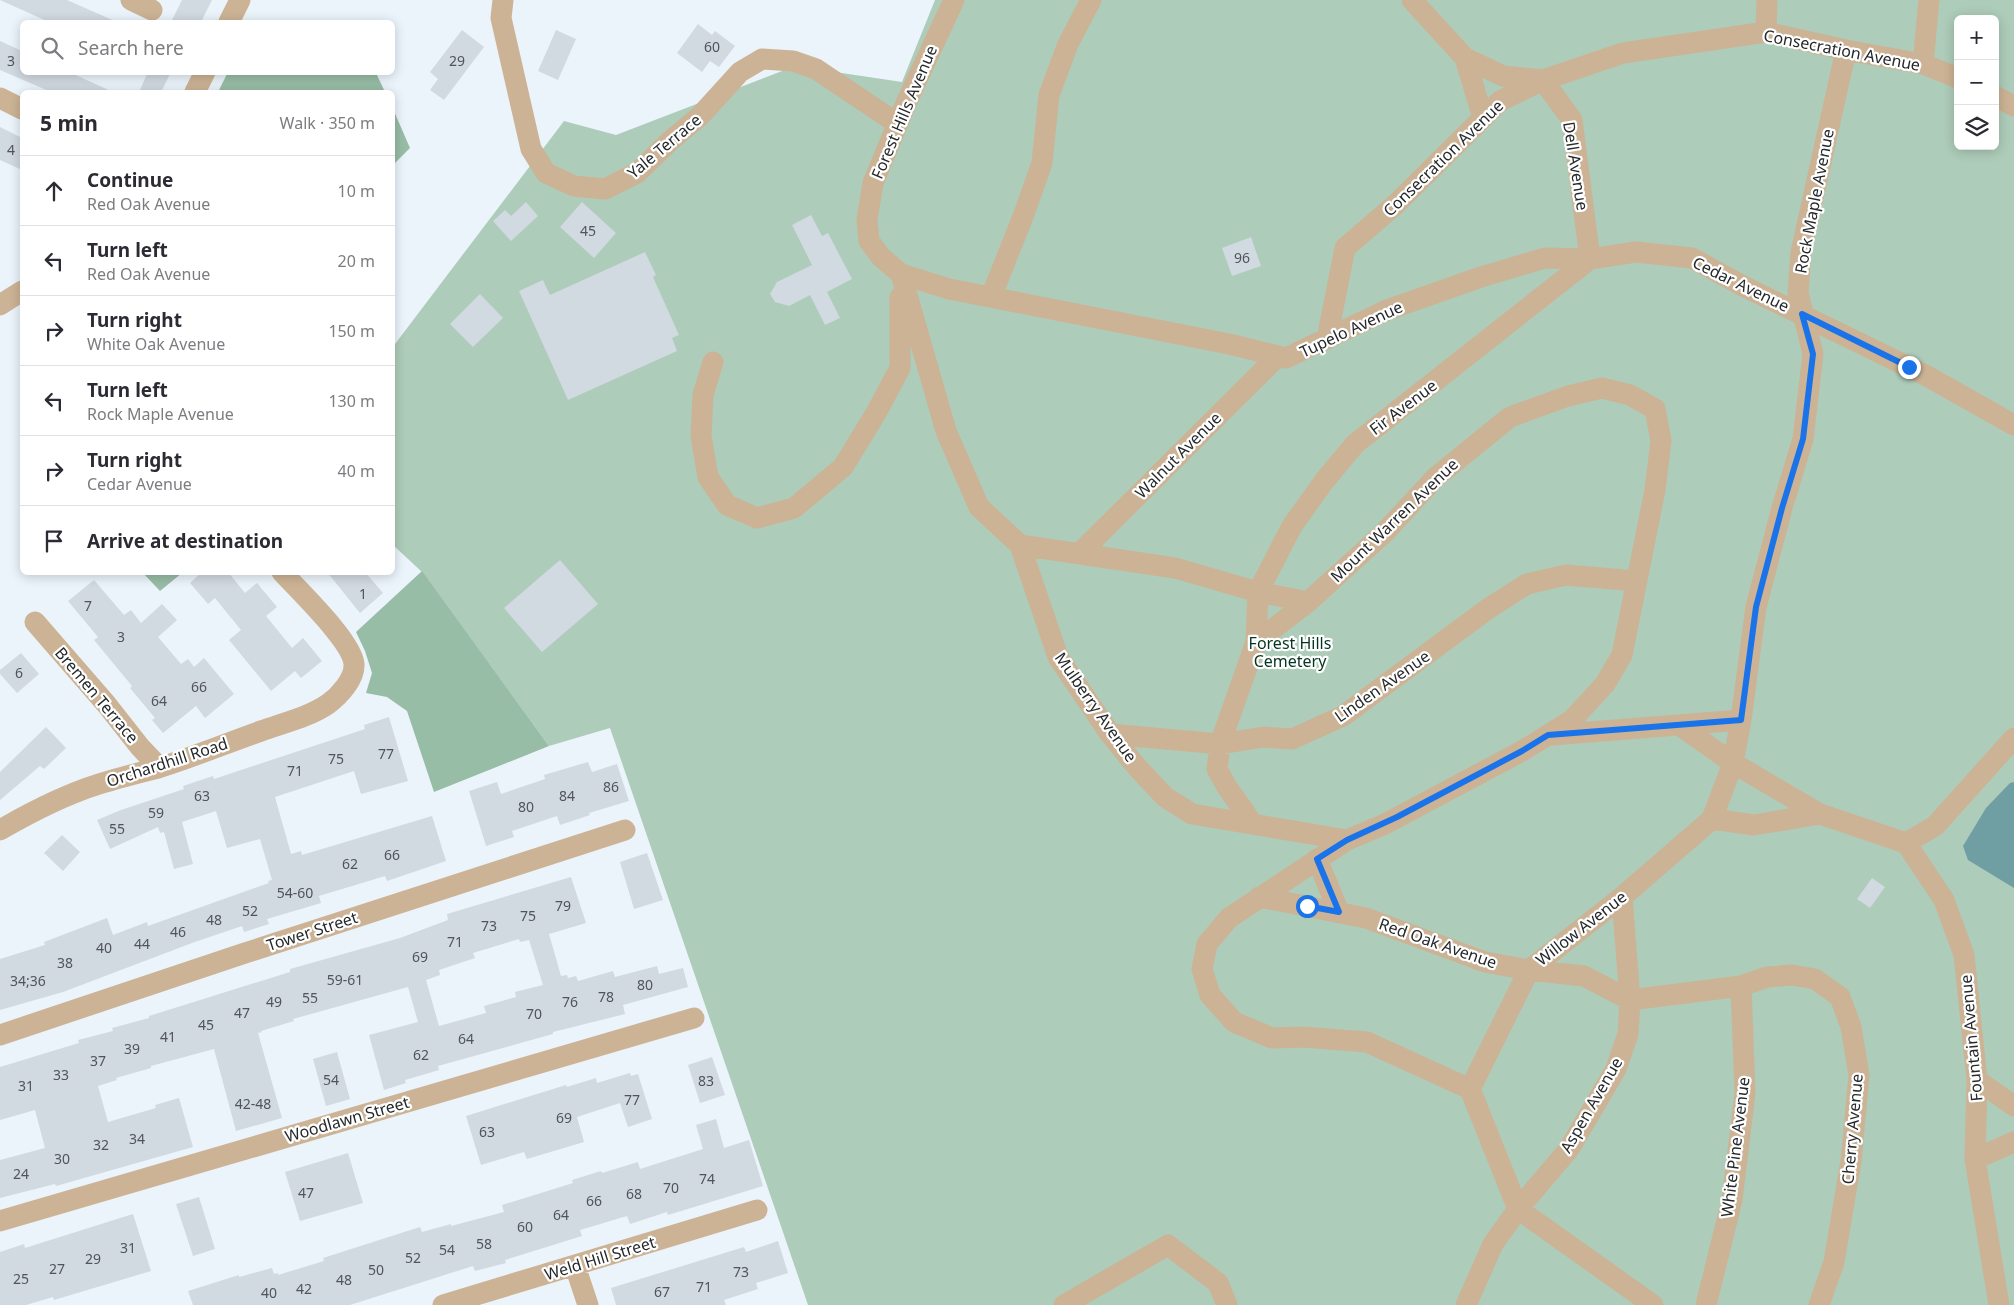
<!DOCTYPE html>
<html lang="en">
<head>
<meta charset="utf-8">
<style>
  body { margin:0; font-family:"Noto Sans",sans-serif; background:#f7f7f7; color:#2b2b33 }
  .controls { position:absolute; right:15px; top:15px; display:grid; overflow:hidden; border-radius:8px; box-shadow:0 2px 12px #0003 }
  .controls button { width:45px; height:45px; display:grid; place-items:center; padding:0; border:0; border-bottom:1px solid #e1e1e2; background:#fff; color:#2b2b33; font:25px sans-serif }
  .stop { position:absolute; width:15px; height:15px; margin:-11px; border:4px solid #1a73e8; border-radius:50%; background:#fff }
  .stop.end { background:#1a73e8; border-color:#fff; box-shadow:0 1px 5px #0008 }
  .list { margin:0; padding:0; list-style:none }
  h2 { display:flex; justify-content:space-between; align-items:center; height:65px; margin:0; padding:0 20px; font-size:21px }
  h2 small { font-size:16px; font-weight:400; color:#7c7c81 }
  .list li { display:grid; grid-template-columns:32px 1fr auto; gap:15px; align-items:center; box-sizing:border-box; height:70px; padding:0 20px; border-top:1px solid #e1e1e2 }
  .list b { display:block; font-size:19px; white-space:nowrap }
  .list p { margin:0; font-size:16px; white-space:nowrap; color:#7c7c81 }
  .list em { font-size:16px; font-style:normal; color:#7c7c81 }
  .icon { flex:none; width:28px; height:28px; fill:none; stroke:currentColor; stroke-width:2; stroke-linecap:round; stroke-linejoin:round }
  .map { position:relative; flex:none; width:2014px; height:1305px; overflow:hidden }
  .search { position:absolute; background:#fff; box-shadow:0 2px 12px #0003; left:20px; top:20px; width:375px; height:55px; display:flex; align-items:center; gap:12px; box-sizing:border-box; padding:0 18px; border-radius:8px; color:#7c7c81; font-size:19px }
  .panel { position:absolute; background:#fff; box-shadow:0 2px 12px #0003; left:20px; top:90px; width:375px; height:485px; border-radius:8px }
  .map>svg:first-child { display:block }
  .green { fill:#aeccba; fill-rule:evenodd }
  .forest { fill:#98bda7 }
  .water { fill:#6f9ea3 }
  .building { fill:#d1d9e1; fill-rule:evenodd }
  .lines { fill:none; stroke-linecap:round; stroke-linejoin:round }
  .minor { stroke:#ccb395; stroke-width:21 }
  .route { stroke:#1a73e8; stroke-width:6 }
  .labels { text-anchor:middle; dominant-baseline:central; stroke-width:4.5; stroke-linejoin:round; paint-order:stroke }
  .number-label { font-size:14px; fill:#505558 }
  .street-label { font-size:16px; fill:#25292b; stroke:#fff }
  .park-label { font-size:16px; fill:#033620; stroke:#fff }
</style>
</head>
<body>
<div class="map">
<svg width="2014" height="1305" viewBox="0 0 2014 1305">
  <rect width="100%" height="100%" fill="#ebf4fb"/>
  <path class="green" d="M935,0h1079v1305h-1206l-198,-577 -61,18 -127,-174 -29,-27 -1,-197 172,-227 52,14 179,-69 107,16zM1958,19h37v127h-37z"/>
  <path class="forest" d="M228,72l148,1 9,19h-167z
    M393,109l17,39 -17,17h-1z
    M422,571l127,175 -115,46 -27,-81 -20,-14 -21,-4 6,-20 -7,-22 -9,-19z
    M143,573h39l-22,18z"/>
  <path class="water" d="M2014,782v106l-46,-28 -5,-14 23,-38 24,-25z"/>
  <path class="building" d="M0,0h67l50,22h-68z
    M182,0h30l-11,22h-30z
    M698,24l14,11 3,-4 20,15 -16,21 -9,-6 -8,11 -25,-19z
    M462,30l22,17 -40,53 -14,-10 8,-11 -8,-7z
    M556,30l20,9 -18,41 -20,-9z
    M0,41l22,10v21h47l44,20h-62l-51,-22z
    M148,72h23l-10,20h-22z
    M0,127l22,11v32l-22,-10z
    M526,202l12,14 -27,25 -18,-20 12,-11 6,6z
    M582,202l34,31 -22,25 -34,-31z
    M811,215l11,21 6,-3 24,46 -25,13 13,26 -15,7 -15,-30 -21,11 -14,-4 -5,-8 7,-12 35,-17 -20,-40z
    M1251,237l10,29 -29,10 -10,-28z
    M645,252l11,23 -3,2 26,58 -7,3 5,13 -109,49 -49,-109 24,-11 7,15z
    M480,294l23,24 -30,29 -23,-23z
    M560,560l38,44 -56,48 -38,-44z
    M202,572h26l17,21 12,-10 20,24 -11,9 26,32 11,-10 19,23 -21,17 -6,-7 -24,20 -42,-51 12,-10 -26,-32 -7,6 -18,-21z
    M327,572h38l18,21 -23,20z
    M94,580l30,35 7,-5 10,13 21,-19 15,16 -19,17 23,27 7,-5 6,8 10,-9 30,36 -29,24 -9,-12 -33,27 -11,-13 3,-2 -25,-30 2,-2 -38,-46 4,-3 -30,-36z
    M21,653l18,21 -22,19 -17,-19v-4z
    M389,717l19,64 -47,13 -7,-23 -79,26 16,57 10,-3 1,4 130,-39 14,45 -59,20 -2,-5 -66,20 2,7 -54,16 2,5 -25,8 -2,-6 -50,17 -129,49 -63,18v-51l45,-14 -1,-3 63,-24 6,17 34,-13 1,4 121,-43 -1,-2 4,-1 -12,-41 -33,9 -11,-37 -34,11 11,42 -19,5 -10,-37 -4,1 -2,-6 -48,22 -13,-29 24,-10 63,-21 -1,-3 30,-10 1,3 151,-50 -1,-4z
    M46,727l20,21 -22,21 -4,-3 -40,34v-28z
    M588,762l4,10 25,-8 12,37 -40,12 1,2 -30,10 -3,-9 -45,15 2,6 -28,9 -17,-55 28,-9 4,12 44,-15 -1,-4z
    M62,835l18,17 -17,19 -19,-18z
    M647,853l16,47 -29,9 -14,-47z
    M571,877l15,46 -37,11 12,42 6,-1 1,3 8,-2 2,5 35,-10 2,6 42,-11 2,8 24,-6 5,19 -65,18 2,9 -72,18v2l-115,32 1,4 -34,10 1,3 -22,7 -15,-55 49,-13 -10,-35 -115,32 1,2 -33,10 1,1 -4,1 24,85 -46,13 -22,-82 -63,17v2l-35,10 1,2 -19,6 10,36 48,-14 -1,-3 24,-7 14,49 -137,39 -1,-2 -55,14v-38l45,-12 -10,-38 -35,10v-53l79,-24 -1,-3 35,-9 -1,-3 37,-10v-2l141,-44v-3l110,-31 48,-18 -1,-6zM519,939l1,3 9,-2 14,45 -28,7 1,5 -32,9 2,7 -47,13 -13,-46 14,-5 -1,-5 36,-12 -2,-5z
    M1872,878l13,9 -15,21 -13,-9z
    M337,1052l13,47 -24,7 -13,-47z
    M712,1057l13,38 -25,8 -12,-38z
    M630,1073l1,3 7,-2 14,45 -24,8 -8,-24 -43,14 7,25 -57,17 -3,-7 -43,13 -15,-49 100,-31 1,2 29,-9 1,5z
    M716,1119l8,29 25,-8 14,46 -95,29 -1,-3 -37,12 -3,-8 -47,14 2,6 -77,24 1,3 -31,8 -2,-5 -123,39h-157l-5,-14 51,-16v2l33,-9 2,6 4,-1v2l46,-14 -1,-3 97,-31 2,5 29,-8v2l53,-14 -2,-7 71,-22 -1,-3 29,-9 1,2 36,-11 2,7 63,-20 -7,-24z
    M348,1153l15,50 -63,18 -15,-49z
    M199,1197l16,52 -22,7 -17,-52z
    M133,1214l18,57 -97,29 -1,-3 -27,8h-26v-53l24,-8 1,4z
    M778,1241l10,32 -32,10 2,6 -34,11 2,5h-110l-5,-17 133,-41 2,5z"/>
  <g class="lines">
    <path class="minor" d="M131,0l21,10
      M503,0l-2,18 30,131 15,24 28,13 31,3 32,-16 33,-32 30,-25 40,-44 22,-13 31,2 23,8 82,55
      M954,0l-47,101 -34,82 -6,37 2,21 12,16 20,17 48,15 280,55 57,14 101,-48 94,-33 64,-19 45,1 46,-7 56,6 51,28 184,90 87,49
      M1412,0l53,58 38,18 40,4
      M229,22l11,-22
      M1766,32l1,-32
      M1465,58l18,60
      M1923,64l6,-64
      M1543,80l29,40 18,139
      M195,92l10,-20
      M1995,96l19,10
      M0,98l22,11
      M901,274l45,157 33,76 41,38 38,112 52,77 26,32 29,31 27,17 155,26
      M991,297l33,-83 18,-51 7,-68 19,-51 23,-44
      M0,305l22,-14
      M1327,339l18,-91 51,-44 104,-103 43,-21 80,-27 143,-21 80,18 77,14 35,14
      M713,362l-10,33 -2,41 7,41 19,28 30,13 37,-10 49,-41 33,-54 24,-45v-71
      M1020,545l155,23 83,24 50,10
      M1079,554l199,-198
      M35,622l72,83 33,42 19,20
      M1256,642l52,-40 76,-69 52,-56 74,-60 58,-21 34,-8 28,7 25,14 6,32 -6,49 -33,165 -17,29 -33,36 -50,31 -137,73 -38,16 -118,78 -22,26 -5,25 8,26 24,27 38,16 31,-1 64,5 103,47 48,120
      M1679,725l54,38 87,51
      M1110,734l110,10 44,-7 28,2 51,-23 146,-108 38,-24 39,-9 70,6
      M1552,735l189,-15
      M1712,819l42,6 66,-11 86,29
      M1253,824l-26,-37 -10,-18 3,-25 36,-102 2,-50 34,-66 33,-46 30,-36 235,-185
      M0,830c31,-18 64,-35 99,-46 19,-6 39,-11 59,-16 35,-11 69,-25 103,-37 22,-8 48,-14 67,-27 11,-8 27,-25 26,-40 -2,-23 -55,-73 -72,-92
      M1906,843l38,57 20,55 13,125 -2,79 24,146
      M1906,843l29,-17 79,-88
      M1317,859l22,53
      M1259,897l107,21 119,44 44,8 55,6 46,24 111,-14 26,-9 25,-2 23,4 25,18 11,30 8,48 -8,86 -17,101 -15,43
      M0,1035l242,-81 383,-124
      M1977,1080l37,26
      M1470,1089l59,-119 93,-73 90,-78 21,-56 8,-43 15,-113 26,-99 21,-69 10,-85 -15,-61 3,-41 45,-202
      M1975,1159l39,-17
      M1518,1209l135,96
      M0,1221l694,-203
      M575,1266l13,39
      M443,1305l314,-95
      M1064,1305l104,-60 50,38 9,22
      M1466,1305l27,-61 25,-35 51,-60 47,-80 12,-35 2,-34 -8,-103
      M1706,1305l26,-105 13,-107 -4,-107"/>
  </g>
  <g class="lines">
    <path class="route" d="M1307,906l32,6 -22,-53 30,-19 50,-23 125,-66 26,-16 193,-15 15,-113 26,-99 21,-69 10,-85 -11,-40 107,53"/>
  </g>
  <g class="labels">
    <g class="number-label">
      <text x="712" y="46">60</text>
      <text x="11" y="60">3</text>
      <text x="457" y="60">29</text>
      <text x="11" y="149">4</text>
      <text x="588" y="230">45</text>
      <text x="1242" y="257">96</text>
      <text x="363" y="593">1</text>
      <text x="88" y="605">7</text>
      <text x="121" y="636">3</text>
      <text x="19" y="672">6</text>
      <text x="199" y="686">66</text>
      <text x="159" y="700">64</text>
      <text x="386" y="753">77</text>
      <text x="336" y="758">75</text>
      <text x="295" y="770">71</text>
      <text x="611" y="786">86</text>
      <text x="202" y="795">63</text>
      <text x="567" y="795">84</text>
      <text x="526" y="806">80</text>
      <text x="156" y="812">59</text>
      <text x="117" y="828">55</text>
      <text x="392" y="854">66</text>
      <text x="350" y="863">62</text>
      <text x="295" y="892">54-60</text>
      <text x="563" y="905">79</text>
      <text x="250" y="910">52</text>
      <text x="528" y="915">75</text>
      <text x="214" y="919">48</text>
      <text x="489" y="925">73</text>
      <text x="178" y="931">46</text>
      <text x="455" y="941">71</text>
      <text x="142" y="943">44</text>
      <text x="104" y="947">40</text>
      <text x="420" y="956">69</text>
      <text x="65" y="962">38</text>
      <text x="345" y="979">59-61</text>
      <text x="28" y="980">34;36</text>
      <text x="645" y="984">80</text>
      <text x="606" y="996">78</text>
      <text x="310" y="997">55</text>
      <text x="274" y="1001">49</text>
      <text x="570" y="1001">76</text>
      <text x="242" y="1012">47</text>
      <text x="534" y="1013">70</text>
      <text x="206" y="1024">45</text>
      <text x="168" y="1036">41</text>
      <text x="466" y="1038">64</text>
      <text x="132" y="1048">39</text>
      <text x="421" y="1054">62</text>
      <text x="98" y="1060">37</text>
      <text x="61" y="1074">33</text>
      <text x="331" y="1079">54</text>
      <text x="706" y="1080">83</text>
      <text x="26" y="1085">31</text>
      <text x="632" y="1099">77</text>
      <text x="253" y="1103">42-48</text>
      <text x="564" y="1117">69</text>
      <text x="487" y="1131">63</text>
      <text x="137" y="1138">34</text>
      <text x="101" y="1144">32</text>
      <text x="62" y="1158">30</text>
      <text x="21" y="1173">24</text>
      <text x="707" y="1178">74</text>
      <text x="671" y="1187">70</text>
      <text x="306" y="1192">47</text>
      <text x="634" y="1193">68</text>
      <text x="594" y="1200">66</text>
      <text x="561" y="1214">64</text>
      <text x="525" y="1226">60</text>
      <text x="484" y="1243">58</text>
      <text x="128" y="1247">31</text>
      <text x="447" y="1249">54</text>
      <text x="413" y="1257">52</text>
      <text x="93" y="1258">29</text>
      <text x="57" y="1268">27</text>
      <text x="376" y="1269">50</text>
      <text x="741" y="1271">73</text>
      <text x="21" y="1278">25</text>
      <text x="344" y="1279">48</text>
      <text x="704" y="1286">71</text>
      <text x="304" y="1288">42</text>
      <text x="662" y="1291">67</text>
      <text x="269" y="1292">40</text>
    </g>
    <g class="street-label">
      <text transform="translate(1842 50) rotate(11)">Consecration Avenue</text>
      <text transform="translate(904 112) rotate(-67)">Forest Hills Avenue</text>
      <text transform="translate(664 146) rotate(-40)">Yale Terrace</text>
      <text transform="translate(1443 158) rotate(-44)">Consecration Avenue</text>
      <text transform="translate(1576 166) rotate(81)">Dell Avenue</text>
      <text transform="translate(1814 201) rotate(-79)">Rock Maple Avenue</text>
      <text transform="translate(1741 284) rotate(26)">Cedar Avenue</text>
      <text transform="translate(1351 329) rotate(-25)">Tupelo Avenue</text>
      <text transform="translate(1403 407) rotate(-37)">Fir Avenue</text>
      <text transform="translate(1178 455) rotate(-45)">Walnut Avenue</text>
      <text transform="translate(1394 520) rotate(-44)">Mount Warren Avenue</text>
      <text transform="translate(1382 686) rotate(-35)">Linden Avenue</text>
      <text transform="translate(97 695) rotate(50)">Bremen Terrace</text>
      <text transform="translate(1096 707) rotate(55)">Mulberry Avenue</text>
      <text transform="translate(167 762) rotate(-18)">Orchardhill Road</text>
      <text transform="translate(1581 928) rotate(-38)">Willow Avenue</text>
      <text transform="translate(312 931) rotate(-18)">Tower Street</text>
      <text transform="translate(1438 943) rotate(19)">Red Oak Avenue</text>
      <text transform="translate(1971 1038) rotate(-95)">Fountain Avenue</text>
      <text transform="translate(1591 1105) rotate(-60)">Aspen Avenue</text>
      <text transform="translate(347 1119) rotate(-16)">Woodlawn Street</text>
      <text transform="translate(1852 1129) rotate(-85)">Cherry Avenue</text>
      <text transform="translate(1735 1147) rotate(-83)">White Pine Avenue</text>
      <text transform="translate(600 1258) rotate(-17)">Weld Hill Street</text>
    </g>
    <g class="park-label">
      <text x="1290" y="643">Forest Hills<tspan x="1290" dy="18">Cemetery</tspan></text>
    </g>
  </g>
</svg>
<div class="controls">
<button>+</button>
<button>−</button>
<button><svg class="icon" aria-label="layers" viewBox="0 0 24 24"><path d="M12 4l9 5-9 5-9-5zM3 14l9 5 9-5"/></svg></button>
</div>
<div class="stop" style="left:1307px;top:906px"></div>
<div class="stop end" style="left:1909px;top:367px"></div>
<div class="search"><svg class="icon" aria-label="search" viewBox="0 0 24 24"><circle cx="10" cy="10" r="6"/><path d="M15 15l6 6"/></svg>Search here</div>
<section class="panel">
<h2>5 min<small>Walk · 350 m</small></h2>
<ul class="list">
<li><svg class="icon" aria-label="ahead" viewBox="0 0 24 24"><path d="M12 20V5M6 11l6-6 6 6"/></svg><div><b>Continue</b><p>Red Oak Avenue</p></div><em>10 m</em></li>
<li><svg class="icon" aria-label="left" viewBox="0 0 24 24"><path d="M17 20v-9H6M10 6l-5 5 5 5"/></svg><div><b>Turn left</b><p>Red Oak Avenue</p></div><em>20 m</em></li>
<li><svg class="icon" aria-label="right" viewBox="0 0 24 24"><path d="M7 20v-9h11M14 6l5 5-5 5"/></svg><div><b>Turn right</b><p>White Oak Avenue</p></div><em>150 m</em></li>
<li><svg class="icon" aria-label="left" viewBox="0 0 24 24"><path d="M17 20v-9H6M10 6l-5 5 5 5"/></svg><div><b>Turn left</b><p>Rock Maple Avenue</p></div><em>130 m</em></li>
<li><svg class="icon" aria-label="right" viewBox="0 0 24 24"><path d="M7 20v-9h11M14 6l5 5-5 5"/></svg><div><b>Turn right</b><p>Cedar Avenue</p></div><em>40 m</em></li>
<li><svg class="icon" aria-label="arrive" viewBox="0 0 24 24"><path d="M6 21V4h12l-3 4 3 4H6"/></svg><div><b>Arrive at destination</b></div></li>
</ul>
</section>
</div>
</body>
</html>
